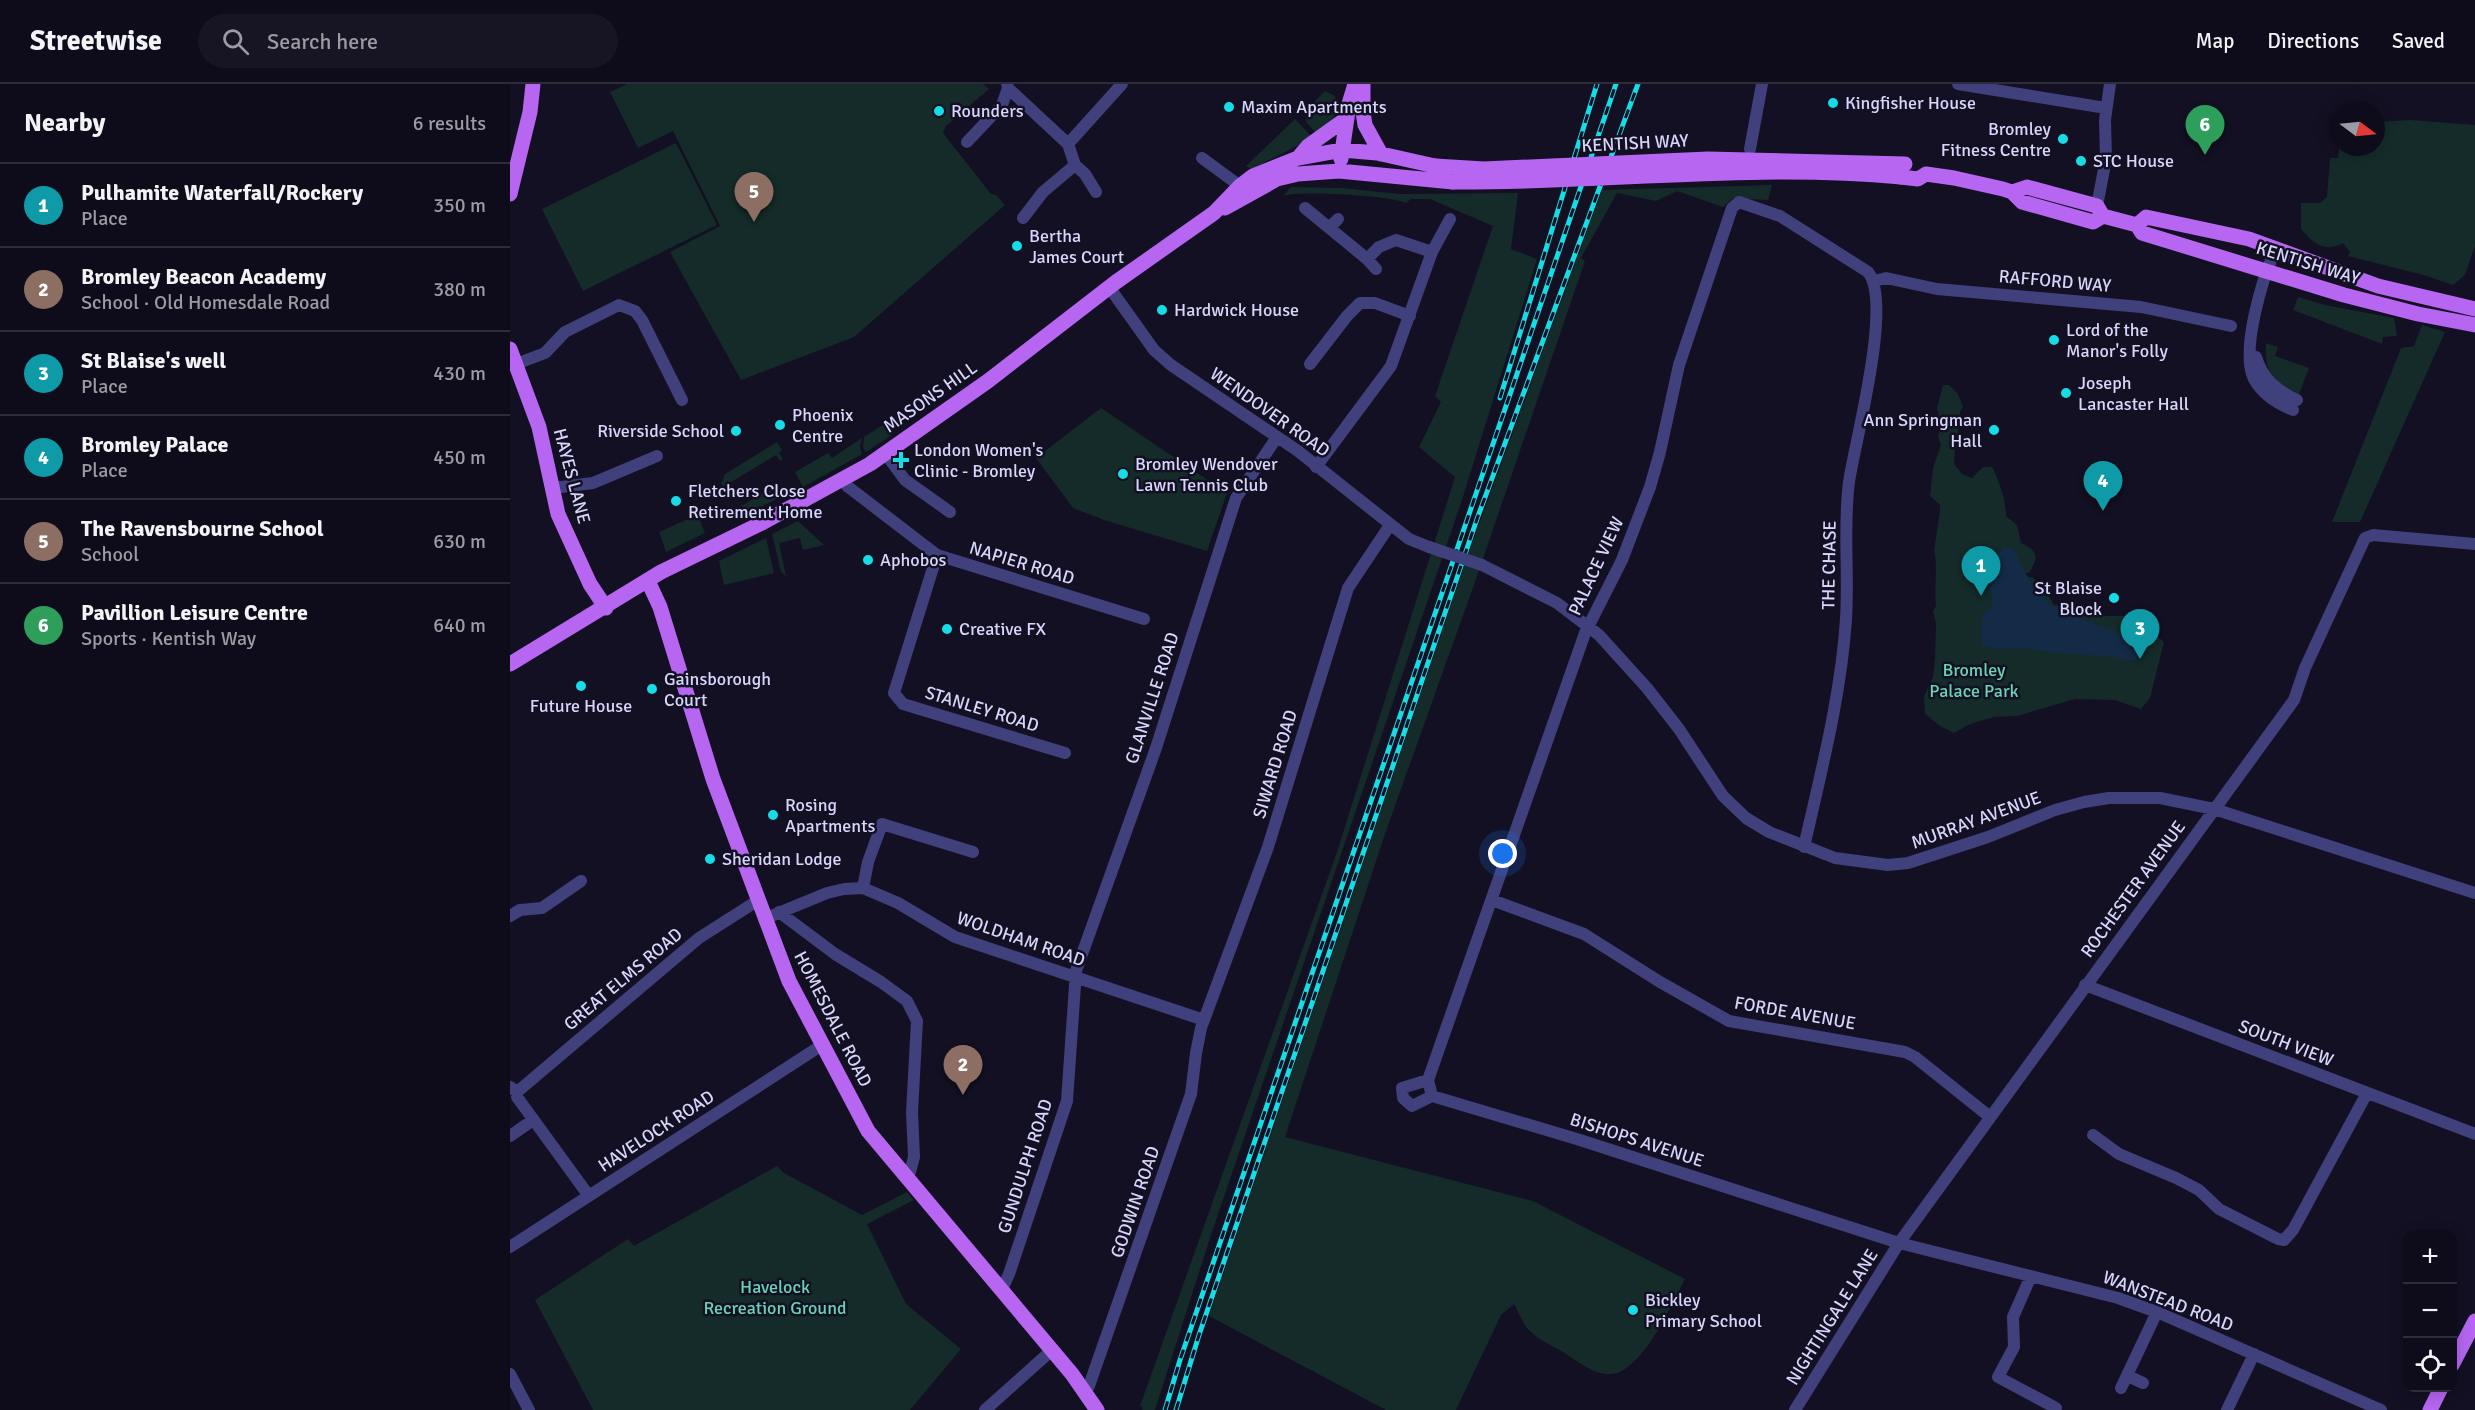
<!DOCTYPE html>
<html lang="en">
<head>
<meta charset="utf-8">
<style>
  body { margin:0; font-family:Signika,sans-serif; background:#171523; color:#f1f3f6 }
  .controls { position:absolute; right:18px; bottom:18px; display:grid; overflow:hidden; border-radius:12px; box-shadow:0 3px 15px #0003 }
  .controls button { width:54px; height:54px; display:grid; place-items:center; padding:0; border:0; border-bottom:2px solid #2e2c39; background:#0e0c1a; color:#f1f3f6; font:30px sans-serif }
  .compass { position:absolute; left:1821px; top:18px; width:54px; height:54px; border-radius:50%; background:#0e0c1a; box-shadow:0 3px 15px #0003; rotate:106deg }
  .you { position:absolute; left:993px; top:770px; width:21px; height:21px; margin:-15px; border:4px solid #fff; border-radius:50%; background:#1a73e8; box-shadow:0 0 0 9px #1a73e833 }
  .badge { display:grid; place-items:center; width:39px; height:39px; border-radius:50%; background:#16dce6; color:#fff; font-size:20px; font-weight:700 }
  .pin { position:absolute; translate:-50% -50px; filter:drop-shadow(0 2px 3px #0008) }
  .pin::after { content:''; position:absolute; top:32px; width:21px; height:18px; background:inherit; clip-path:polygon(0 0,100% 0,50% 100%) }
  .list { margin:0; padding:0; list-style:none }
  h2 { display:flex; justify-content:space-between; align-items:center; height:78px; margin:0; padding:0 24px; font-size:26px }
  h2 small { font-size:20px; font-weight:400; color:#9b9ba2 }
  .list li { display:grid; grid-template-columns:39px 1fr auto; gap:18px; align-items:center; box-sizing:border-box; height:84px; padding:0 24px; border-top:2px solid #2e2c39 }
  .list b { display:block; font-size:22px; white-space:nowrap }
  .list p { margin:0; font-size:20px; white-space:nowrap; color:#9b9ba2 }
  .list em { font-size:20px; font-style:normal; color:#9b9ba2 }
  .icon { flex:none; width:33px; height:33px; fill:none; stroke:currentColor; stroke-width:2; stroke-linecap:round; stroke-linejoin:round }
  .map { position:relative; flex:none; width:1965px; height:1326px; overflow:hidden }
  header { display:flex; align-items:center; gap:36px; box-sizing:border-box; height:84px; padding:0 30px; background:#0e0c1a; border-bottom:2px solid #2e2c39 }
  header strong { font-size:28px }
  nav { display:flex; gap:33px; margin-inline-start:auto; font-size:21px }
  .search { width:420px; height:54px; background:#171523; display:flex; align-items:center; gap:15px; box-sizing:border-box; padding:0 21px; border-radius:33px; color:#9b9ba2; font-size:22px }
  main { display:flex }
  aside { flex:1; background:#0e0c1a }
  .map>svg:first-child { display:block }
  .green { fill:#142b29 }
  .water { fill:#142b47 }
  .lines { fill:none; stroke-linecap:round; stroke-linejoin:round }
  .minor { stroke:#3f407c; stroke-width:12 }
  .major { stroke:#b666f1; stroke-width:15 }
  .rail-casing { stroke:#16dce6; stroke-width:5 }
  .rail { stroke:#121022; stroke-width:3; stroke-dasharray:9; stroke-linecap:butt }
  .minor-bridge { stroke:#3f407c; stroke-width:12 }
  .major-bridge { stroke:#b666f1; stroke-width:15 }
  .poi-dot { fill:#16dce6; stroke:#121022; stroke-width:2 }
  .labels { text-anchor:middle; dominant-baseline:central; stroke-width:5; stroke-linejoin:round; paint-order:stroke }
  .poi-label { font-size:18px; fill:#d7d5fb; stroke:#121022; text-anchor:start }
  .street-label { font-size:18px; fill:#d7d5fb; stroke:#121022 }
  .park-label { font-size:18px; fill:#68d4b3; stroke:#121022 }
</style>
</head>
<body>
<header>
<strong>Streetwise</strong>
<div class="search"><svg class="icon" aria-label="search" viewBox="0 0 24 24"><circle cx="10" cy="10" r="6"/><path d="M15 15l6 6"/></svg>Search here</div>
<nav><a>Map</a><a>Directions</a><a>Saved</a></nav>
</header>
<main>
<aside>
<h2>Nearby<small>6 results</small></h2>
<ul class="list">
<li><span class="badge" style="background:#0f9aa8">1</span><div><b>Pulhamite Waterfall/Rockery</b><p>Place</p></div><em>350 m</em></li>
<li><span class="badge" style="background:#8d6e63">2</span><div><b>Bromley Beacon Academy</b><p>School · Old Homesdale Road</p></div><em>380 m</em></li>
<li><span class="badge" style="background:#0f9aa8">3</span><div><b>St Blaise's well</b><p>Place</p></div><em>430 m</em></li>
<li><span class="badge" style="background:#0f9aa8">4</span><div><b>Bromley Palace</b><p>Place</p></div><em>450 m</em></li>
<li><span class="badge" style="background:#8d6e63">5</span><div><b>The Ravensbourne School</b><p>School</p></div><em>630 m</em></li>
<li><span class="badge" style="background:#2e9e5b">6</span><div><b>Pavillion Leisure Centre</b><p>Sports · Kentish Way</p></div><em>640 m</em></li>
</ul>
</aside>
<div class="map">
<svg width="1965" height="1326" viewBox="0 0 1965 1326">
  <rect width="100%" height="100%" fill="#121022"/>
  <path class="green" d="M117,0h356l6,5 -43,37 -3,7 48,61 5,1 9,10 -151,132 -113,43 -71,-128 50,-26 -47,-95 -35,17 -28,-56z
    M815,7l10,5 3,15 -7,10 -15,12 -10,-11 2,-14z
    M785,35l18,19 -62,31 -5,-3z
    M1900,36l65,5v121l-10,29 -12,10 -26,-9 -79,-20 2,-4 -7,-9c-19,10 -29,1 -42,-14v-26h19l7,-6 3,-39h8l2,-16v5h36v-25z
    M166,59l41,82 -134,66 -41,-82z
    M1262,101l-4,15 -35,-2 -10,9 -46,-16 -21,10 -39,-8 -36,65 4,3 -109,318 -90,252 -101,306 248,64 152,78c-13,24 -45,100 -79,95 -13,-1 -26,-11 -37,-18 -12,-9 -29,-14 -39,-25 -8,-7 -11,-19 -16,-27l-13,11 -45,95h-70l-177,-94 260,-764 133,-362z
    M781,103l50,1 60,6 117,-1 -7,56 26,10 -75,241 -250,732 -57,178h-13l1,-3 -3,-1 197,-554 118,-375 -36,-30 22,-45 -6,-6 58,-170 -63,-27h-19l-5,4c-13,-7 -107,-13 -123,-7z
    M1788,213l27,8 69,13 3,18 -14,1 -1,7 -89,-34z
    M1912,241l23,7 -85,190h-28l69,-174 13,-2z
    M1756,259l12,4 -3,9 34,12 -10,26c-26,-13 -35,-22 -33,-51z
    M1433,301h6l9,9 5,13 -3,5 -2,19 8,12 -11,6 -1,15 8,10 10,4 11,-11h9c6,10 15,37 14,49l11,9 4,18c17,8 18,14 8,30h-14l-8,-11c-17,12 -6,25 -7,39 -2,14 -13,22 -16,34l7,8 82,6 13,4h20l22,4 5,-2 -2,-8 -15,-9 -25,-11 -25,-1 -30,-16 -10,-17v-15l6,-1 12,10 10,18 21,2 18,9h38v9l18,-1 8,7v5l7,6 -14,56 -9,11 -26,-9 -40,-1 -58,17 -23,1 -24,7 -16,9 -14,-7 -15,-12 -1,-18 9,-19 2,-19 1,-34 -3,-13 3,-5c-2,-13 2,-47 -2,-55l6,-41v-5l-10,-9 3,-28 8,-23 -3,-9 3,-9 -4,-19z
    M591,324l126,85 -20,58 -103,-31 -31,-12 -37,-50z
    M374,340l8,11 -26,17 -3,-4 1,-11z
    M352,354l-2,9 2,7 -59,33 -8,-15 33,-19 4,5z
    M267,358l5,8 -3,3 4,6 -3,2 -4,-6 -53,32 -2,-3 4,-10z
    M267,400l1,7 -3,9 -41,20 -4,-7z
    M185,432h3l7,17 -39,19 -7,-20z
    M288,437l26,24 -21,5 -3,-12 -21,5 7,33 -5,-4 -9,-38z
    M256,454l8,35 -50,12 -5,-24z
    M267,1082l7,7 78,42 45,-23 7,8 -47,24 39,80 55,45 -51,61h-317l-58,-110 93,-61 6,7z"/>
  <path class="water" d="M1494,463l9,1 13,26 24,31 88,36 2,10 -4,9 -9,1 -10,-4 -60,-4 -34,-5 -24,1 -16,-3c-3,-13 -2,-21 2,-34l6,-4c2,-8 1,-11 -1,-19 -2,-11 5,-34 14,-42z"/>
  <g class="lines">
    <path class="minor" d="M497,0l1,4 60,56 7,21 10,9 11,18
      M1448,0l148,24
      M457,58l35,-37 6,-17
      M558,60l54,-60
      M1240,65l12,-65
      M692,74l38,28
      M1587,122l9,-47 -1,-39 5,-36
      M795,124l62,51 12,-12 17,-7 36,12
      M513,134l20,-26 32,-27
      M819,144l9,-9
      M1766,165c-13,27 -36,102 -22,130 8,15 24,25 39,31
      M857,175l9,10
      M1364,197l12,-3 51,11 204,18 90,19
      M599,203l45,63 17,15 127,86 111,88 20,8
      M1746,273c7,22 20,33 41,43
      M6,280l29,-11 20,-21 54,-27 16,6 7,9 40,80
      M800,280l37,-48 13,-13h15l35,13
      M375,369l20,27 45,32
      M806,383l75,-101 41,-114 18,-33
      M333,396l4,6 90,69 207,64
      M43,404l40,-5 64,-27
      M427,471l-43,138 9,11 162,49
      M972,481l75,38 42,32 48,53 32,41 44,67 23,22 23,14 66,26 53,7 20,-2 80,-26 67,-27 29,-8 25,-4h51l54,11 261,84
      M353,804l5,-26 14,-38 91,28
      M982,816l92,34 76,48 69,39 176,31 10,5 75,60
      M269,828l56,42 46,28 26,19 10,20 -5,91 2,45 -4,15 -5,4
      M0,832l10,-6 22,-2 39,-27
      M254,835l63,-26 17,-4 19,-1 35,15 57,34 249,83
      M1575,901l390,149
      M918,996l-26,8 1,10 9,8 20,-10 148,44 319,103 219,55 39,14 224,98
      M0,1003l7,5v5l72,99
      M7,1008l182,-154 58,-37
      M922,1012l-4,-16 157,-447 37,-73 28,-73 10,-35 19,-87 53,-157 7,-6 41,14 88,56c25,31 -13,169 -19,210 -6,45 0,91 -3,137 -5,77 -25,153 -42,228
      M1583,1051l26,19 57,24 23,12 20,19 59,30 6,1 9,-10 74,-137
      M0,1052l23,-16
      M0,1163l312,-202
      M1521,1192l-18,41 1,30 -16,30 58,31
      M489,1205l5,-4 5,-11 58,-173 9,-130 80,-223 80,-250 41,-61
      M0,1290l19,36
      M1618,1292l15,7
      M1611,1304l36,-76
      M575,1307l4,-5 102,-292 5,-41 5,-25 67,-181 80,-259 42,-63
      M475,1326l66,-59
      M1285,1326l104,-167 395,-543 11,-32 60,-130 8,-3 102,9
      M1717,1326l27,-56"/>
    <path class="major" d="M853,0v28l2,13 16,29
      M788,74l10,-12 39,-28
      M831,75l8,-55 6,-20
      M1391,93l17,2 8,-5 28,4 49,11 9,3 10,10 71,20 10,-6 34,9 5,8 202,62 74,19 57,11
      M1502,108l15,-5 70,19 6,10
      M0,110l20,-82 3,-28
      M715,124l52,-29 21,-5 41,-3 114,11
      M1627,141l9,-8 103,22 129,47 97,23
      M0,265l29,78 19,87 32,70 16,24
      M138,497l12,26 53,172 76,202 79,150 204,243 25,36
      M0,580l151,-92 101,-49 108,-59 118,-83 128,-99 98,-69 26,-27 13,-10 45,-18 44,-8 35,3 58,13
      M1942,1281l23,-44
      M1920,1326l11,-22"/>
    <defs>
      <path id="rail" d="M990,314l97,-314
        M655,1326l15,-50 436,-1276
        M666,1326l23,-75 278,-816 161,-435"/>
    </defs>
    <use href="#rail" class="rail-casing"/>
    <use href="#rail" class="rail"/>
    <path class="minor-bridge" d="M919,463l53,18"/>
    <path class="major-bridge" d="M925,82l49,3 224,-10 197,5
      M943,98c149,1 299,-19 448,-5"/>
  </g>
  <g class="poi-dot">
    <circle cx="1323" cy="19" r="6"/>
    <circle cx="719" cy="23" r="6"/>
    <circle cx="429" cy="27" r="6"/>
    <circle cx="1553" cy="55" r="6"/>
    <circle cx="1571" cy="77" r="6"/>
    <circle cx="507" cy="162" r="6"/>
    <circle cx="652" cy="226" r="6"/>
    <circle cx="1544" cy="256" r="6"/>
    <circle cx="1556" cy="309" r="6"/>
    <circle cx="270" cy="341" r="6"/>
    <circle cx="1484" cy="346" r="6"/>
    <circle cx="226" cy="347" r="6"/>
    <path d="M388 367h6v6h6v6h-6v6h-6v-6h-6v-6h6z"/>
    <circle cx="613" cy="390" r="6"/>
    <circle cx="166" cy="417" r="6"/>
    <circle cx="358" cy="476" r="6"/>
    <circle cx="1604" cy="514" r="6"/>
    <circle cx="437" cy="545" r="6"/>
    <circle cx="71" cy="602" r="6"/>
    <circle cx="142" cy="605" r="6"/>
    <circle cx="263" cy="731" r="6"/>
    <circle cx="200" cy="775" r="6"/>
    <circle cx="1123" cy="1226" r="6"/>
  </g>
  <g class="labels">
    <g class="poi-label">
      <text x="1335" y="19">Kingfisher House</text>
      <text x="731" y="23">Maxim Apartments</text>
      <text x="441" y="27">Rounders</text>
      <text x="1541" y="45" text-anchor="end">Bromley<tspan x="1541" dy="21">Fitness Centre</tspan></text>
      <text x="1583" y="77">STC House</text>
      <text x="519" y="152">Bertha<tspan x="519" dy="21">James Court</tspan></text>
      <text x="664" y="226">Hardwick House</text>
      <text x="1556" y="246">Lord of the<tspan x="1556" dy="21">Manor's Folly</tspan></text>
      <text x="1568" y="299">Joseph<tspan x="1568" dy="21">Lancaster Hall</tspan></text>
      <text x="282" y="331">Phoenix<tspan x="282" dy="21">Centre</tspan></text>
      <text x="1472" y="336" text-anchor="end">Ann Springman<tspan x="1472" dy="21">Hall</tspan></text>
      <text x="214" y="347" text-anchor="end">Riverside School</text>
      <text x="404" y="366">London Women's<tspan x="404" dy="21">Clinic - Bromley</tspan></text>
      <text x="625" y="380">Bromley Wendover<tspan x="625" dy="21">Lawn Tennis Club</tspan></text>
      <text x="178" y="407">Fletchers Close<tspan x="178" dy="21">Retirement Home</tspan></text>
      <text x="370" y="476">Aphobos</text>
      <text x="1592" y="504" text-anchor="end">St Blaise<tspan x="1592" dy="21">Block</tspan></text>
      <text x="449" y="545">Creative FX</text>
      <text x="154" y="595">Gainsborough<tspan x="154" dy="21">Court</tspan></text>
      <text x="71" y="622" text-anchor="middle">Future House</text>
      <text x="275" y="721">Rosing<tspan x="275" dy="21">Apartments</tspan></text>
      <text x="212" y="775">Sheridan Lodge</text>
      <text x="1135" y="1216">Bickley<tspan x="1135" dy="21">Primary School</tspan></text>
    </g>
    <g class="street-label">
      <text transform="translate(1125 59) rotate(-3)">KENTISH WAY</text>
      <text transform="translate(1798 179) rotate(17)">KENTISH WAY</text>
      <text transform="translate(1545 197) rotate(5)">RAFFORD WAY</text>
      <text transform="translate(420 313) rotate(-35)">MASONS HILL</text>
      <text transform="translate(760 328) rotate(35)">WENDOVER ROAD</text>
      <text transform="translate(62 392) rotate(75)">HAYES LANE</text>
      <text transform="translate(512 479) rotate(17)">NAPIER ROAD</text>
      <text transform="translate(1319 481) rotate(-89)">THE CHASE</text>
      <text transform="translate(1086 482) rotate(-65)">PALACE VIEW</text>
      <text transform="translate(642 614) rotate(-72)">GLANVILLE ROAD</text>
      <text transform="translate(472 625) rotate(17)">STANLEY ROAD</text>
      <text transform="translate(765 680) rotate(-73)">SIWARD ROAD</text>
      <text transform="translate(1466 736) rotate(-20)">MURRAY AVENUE</text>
      <text transform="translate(1623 805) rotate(-54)">ROCHESTER AVENUE</text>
      <text transform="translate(511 855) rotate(19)">WOLDHAM ROAD</text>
      <text transform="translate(113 895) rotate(-40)">GREAT ELMS ROAD</text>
      <text transform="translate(1285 929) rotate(10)">FORDE AVENUE</text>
      <text transform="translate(323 935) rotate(63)">HOMESDALE ROAD</text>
      <text transform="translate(1776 959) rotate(21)">SOUTH VIEW</text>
      <text transform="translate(146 1047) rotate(-33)">HAVELOCK ROAD</text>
      <text transform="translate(1127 1056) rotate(18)">BISHOPS AVENUE</text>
      <text transform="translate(515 1082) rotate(-72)">GUNDULPH ROAD</text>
      <text transform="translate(625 1118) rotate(-71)">GODWIN ROAD</text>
      <text transform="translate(1658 1217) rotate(21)">WANSTEAD ROAD</text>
      <text transform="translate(1322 1233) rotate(-58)">NIGHTINGALE LANE</text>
    </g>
    <g class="park-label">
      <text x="1464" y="586">Bromley<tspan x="1464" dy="21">Palace Park</tspan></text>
      <text x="265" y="1203">Havelock<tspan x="265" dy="21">Recreation Ground</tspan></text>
    </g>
  </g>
</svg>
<div class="controls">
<button>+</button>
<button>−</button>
<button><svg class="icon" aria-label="locate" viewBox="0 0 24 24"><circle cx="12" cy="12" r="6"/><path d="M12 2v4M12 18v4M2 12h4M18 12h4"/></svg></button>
</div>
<svg class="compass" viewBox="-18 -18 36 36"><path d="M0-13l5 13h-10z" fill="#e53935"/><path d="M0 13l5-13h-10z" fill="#9b9ba2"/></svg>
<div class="you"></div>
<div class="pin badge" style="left:1471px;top:512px;background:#0f9aa8">1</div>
<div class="pin badge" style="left:453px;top:1011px;background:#8d6e63">2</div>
<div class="pin badge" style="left:1630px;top:575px;background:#0f9aa8">3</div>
<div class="pin badge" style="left:1593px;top:427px;background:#0f9aa8">4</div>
<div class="pin badge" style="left:244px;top:138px;background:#8d6e63">5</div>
<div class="pin badge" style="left:1695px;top:71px;background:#2e9e5b">6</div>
</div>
</main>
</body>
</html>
